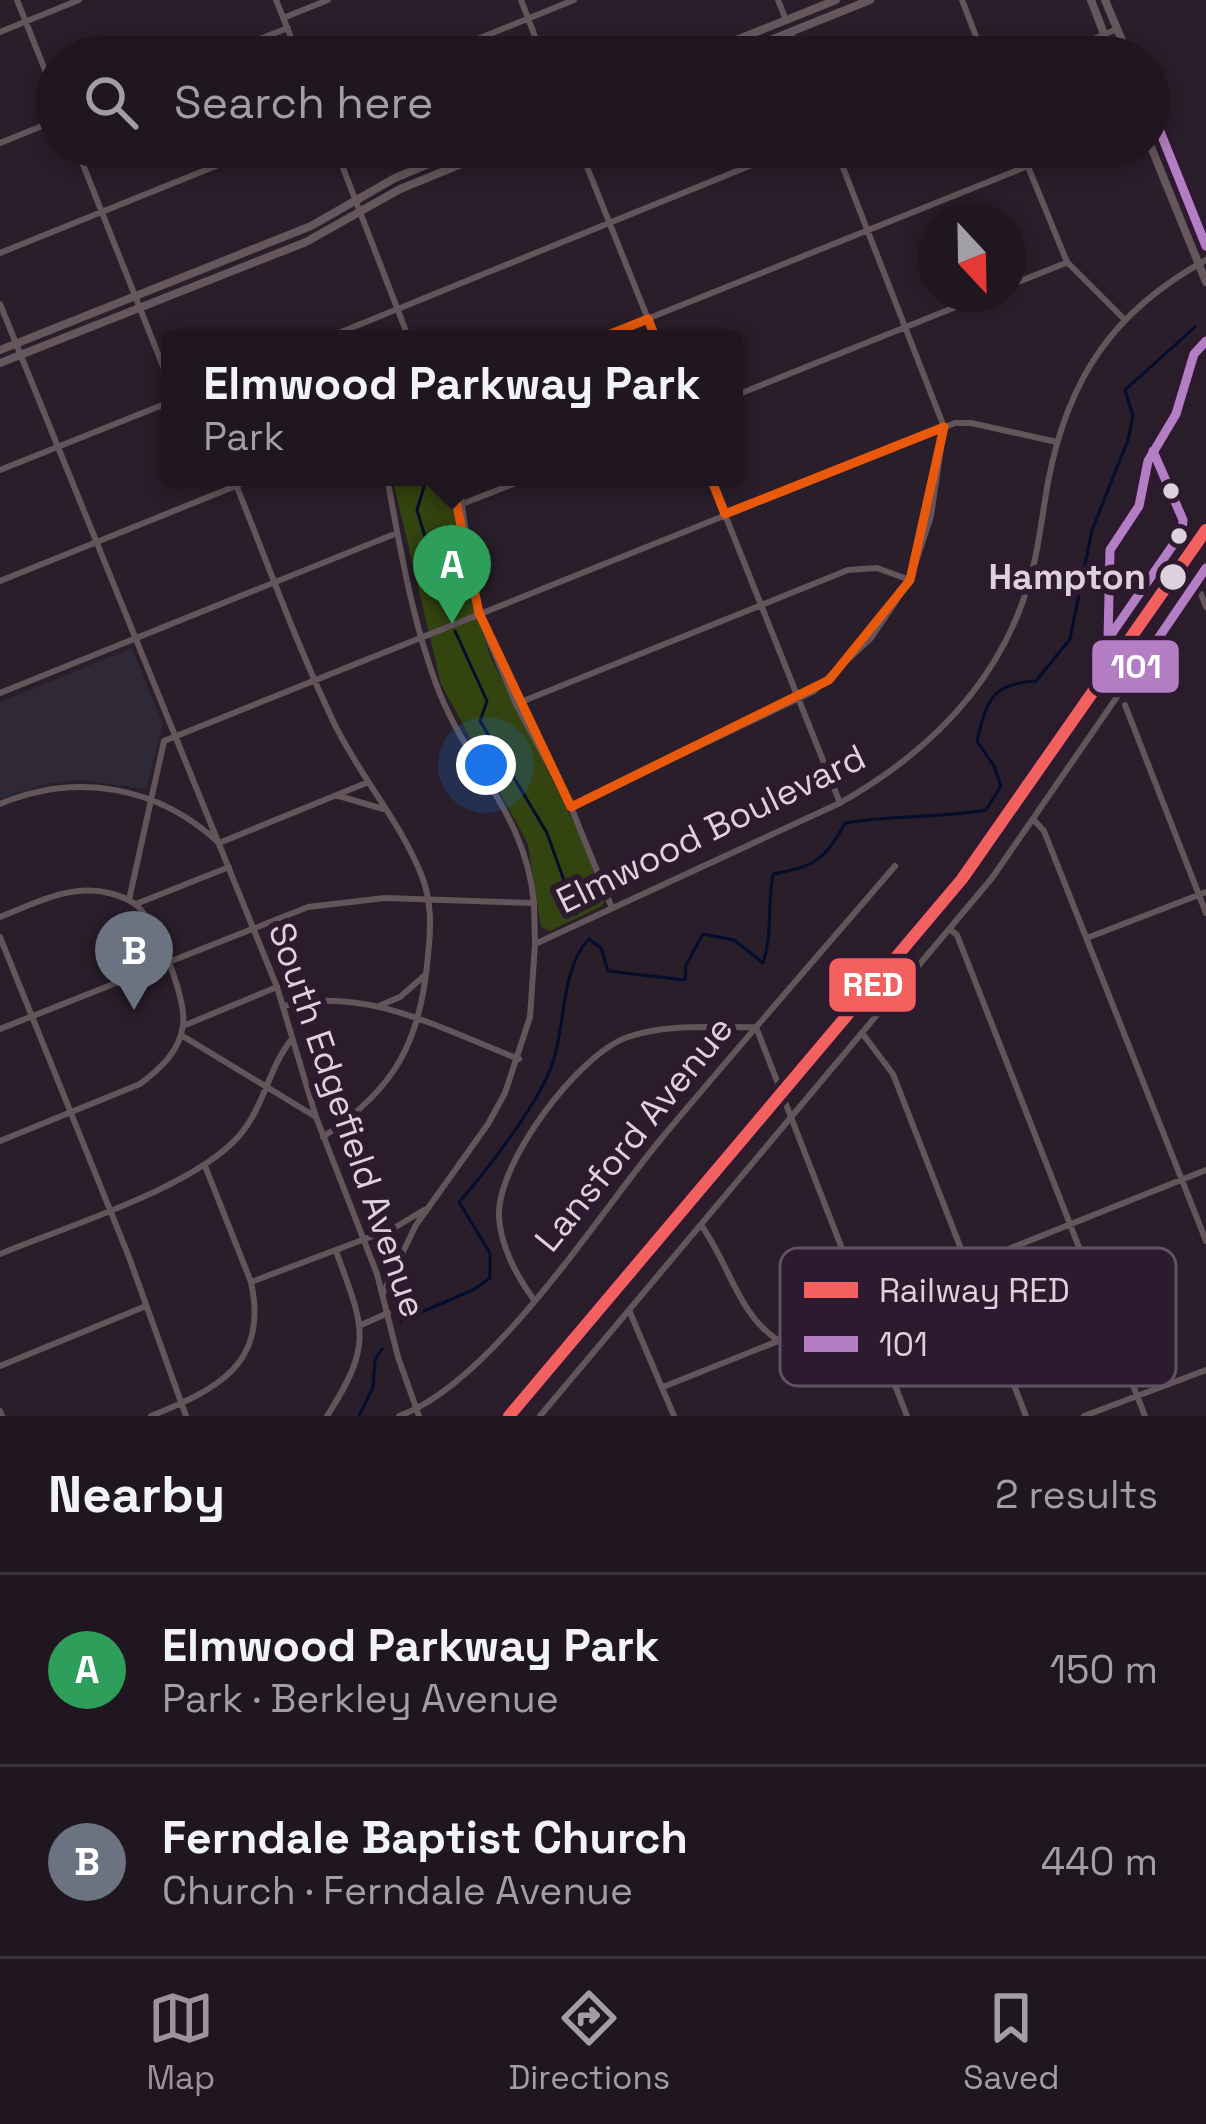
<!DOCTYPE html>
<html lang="en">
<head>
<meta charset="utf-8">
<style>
  body { margin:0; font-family:"Space Grotesk",sans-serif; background:#271f29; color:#f1f3f6 }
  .compass { position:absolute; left:918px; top:204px; width:108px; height:108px; border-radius:50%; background:#1f1620; box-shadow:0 6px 18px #0003; rotate:158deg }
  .you { position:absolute; left:486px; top:765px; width:42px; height:42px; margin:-30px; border:9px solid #fff; border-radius:50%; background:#1a73e8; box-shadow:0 0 0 18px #1a73e833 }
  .badge { display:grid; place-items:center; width:78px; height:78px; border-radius:50%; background:#9f929f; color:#fff; font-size:39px; font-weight:700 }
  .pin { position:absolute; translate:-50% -99px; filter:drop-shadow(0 3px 6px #0008) }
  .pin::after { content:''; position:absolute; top:63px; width:42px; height:36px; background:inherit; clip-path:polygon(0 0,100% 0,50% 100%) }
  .popup { position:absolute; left:161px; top:330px; width:582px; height:156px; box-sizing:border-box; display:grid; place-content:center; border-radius:12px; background:#1f1620; filter:drop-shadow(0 3px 9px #0005); font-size:39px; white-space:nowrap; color:#a19fa5 }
  .popup b { font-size:45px; color:#f1f3f6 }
  .popup::after { content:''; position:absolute; left:50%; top:100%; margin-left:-24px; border:24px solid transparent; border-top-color:#1f1620 }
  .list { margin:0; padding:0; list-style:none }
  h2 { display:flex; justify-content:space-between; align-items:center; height:156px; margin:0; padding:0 48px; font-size:51px }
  h2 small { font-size:39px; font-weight:400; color:#a19fa5 }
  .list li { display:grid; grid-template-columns:78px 1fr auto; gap:36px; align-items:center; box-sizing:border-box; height:192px; padding:0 48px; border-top:3px solid #3c353e }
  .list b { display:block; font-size:45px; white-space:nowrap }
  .list p { margin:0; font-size:39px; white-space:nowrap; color:#a19fa5 }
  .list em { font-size:39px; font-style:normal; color:#a19fa5 }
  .icon { flex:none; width:66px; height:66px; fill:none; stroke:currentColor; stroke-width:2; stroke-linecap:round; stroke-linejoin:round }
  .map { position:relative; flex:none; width:1206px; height:1416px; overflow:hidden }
  .search { position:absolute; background:#1f1620; box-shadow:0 6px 18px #0003; left:36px; right:36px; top:36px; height:132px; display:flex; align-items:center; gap:30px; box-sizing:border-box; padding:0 42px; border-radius:66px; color:#a19fa5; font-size:45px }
  .sheet { height:540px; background:#1f1620 }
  nav { display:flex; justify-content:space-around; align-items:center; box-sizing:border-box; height:168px; border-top:3px solid #3c353e; background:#1f1620; font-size:33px; color:#a19fa5 }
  nav a { display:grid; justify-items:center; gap:6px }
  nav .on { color:#9f929f }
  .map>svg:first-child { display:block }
  .education { fill:#2f2837 }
  .green { fill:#344410 }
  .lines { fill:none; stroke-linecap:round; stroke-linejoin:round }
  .stream { stroke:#040d2c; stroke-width:3 }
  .minor { stroke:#63555a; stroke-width:6 }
  .tertiary { stroke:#63555a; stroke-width:6 }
  .secondary { stroke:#66575d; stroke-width:8 }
  .bus-1-casing { stroke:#2d1a2e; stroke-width:18 }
  .bus-1 { stroke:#b37ec3; stroke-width:9 }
  .rail-1-casing { stroke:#2d1a2e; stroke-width:21 }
  .rail-1 { stroke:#f26060; stroke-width:12 }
  .marked { fill:none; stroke:#e8590c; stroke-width:9; stroke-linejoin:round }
  .bus-dot { fill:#ded1de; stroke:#2d1a2e; stroke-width:4.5 }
  .labels { text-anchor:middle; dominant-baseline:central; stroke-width:12; stroke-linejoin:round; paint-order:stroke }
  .stop-label { font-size:36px; font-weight:bold; fill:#ded1de; stroke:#2d1a2e; text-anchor:end }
  .street-label { font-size:36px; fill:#ded1de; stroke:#2d1a2e }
  .key { fill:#2d1a2e; stroke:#625163; stroke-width:3 }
  .key-label { font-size:33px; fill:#ded1de }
  .line-badge { stroke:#2d1a2e; stroke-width:4.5 }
  .badge-label { font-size:33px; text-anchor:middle; font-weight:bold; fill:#fff }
</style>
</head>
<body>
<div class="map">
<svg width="1206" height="1416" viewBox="0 0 1206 1416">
  <rect width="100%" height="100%" fill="#291e2a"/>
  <path class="education" d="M132,648l31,77 -17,64 -65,-9 -36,4 -45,15v-97z"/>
  <path class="green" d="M392,477h62l18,121 19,60 87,173 27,69 -3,6 -52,25 -9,-4 -13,-83 -87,-160z"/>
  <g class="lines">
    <path class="stream" d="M381,338l1,1
      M427,477l-10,33 32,106
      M455,631l32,70 -7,20 67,112 29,81
      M401,1321l72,-31 17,-12v-25l-31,-51c28,-31 82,-102 94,-140 13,-40 8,-94 36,-123l12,9 7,23 77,9 1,-15 17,-31 31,6 29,23c10,-30 4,-57 10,-89 42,-8 51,-13 72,-51 48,-8 94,-5 141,-13l15,-24 -7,-20 -17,-25c10,-41 14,-57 59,-60l34,-42 22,-109 36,-90 5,-24 -8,-26 70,-63
      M359,1416l14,-29 2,-27 7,-11"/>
    <path class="minor" d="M17,0l40,100
      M521,0l22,57
      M778,0l8,20
      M962,0l22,57
      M283,18l45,-18
      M0,32l79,-32
      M791,32l9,25
      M214,57l74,-29
      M433,57l141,-57
      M1052,57l65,-28
      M0,143l57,-23
      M76,147l94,237
      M579,147l77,192
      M1020,147l47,115 58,58
      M0,253l263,-106
      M1008,286l58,-23
      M324,339l472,-192
      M597,339l478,-192
      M734,396l254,-102
      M0,470l170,-68
      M233,477c33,82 63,166 101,246 25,52 67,100 87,151 11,26 10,54 7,81 -7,87 -33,134 -105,182
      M387,477c13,71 26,149 53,217 31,76 86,122 94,209
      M710,477l130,326
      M462,504l69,-27
      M0,581l258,-104
      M1201,594l5,13
      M0,693l397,-160
      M516,704l332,-134 29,-2 33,12
      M1125,705l81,208
      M339,796l44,13
      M0,804c77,-32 158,-18 219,39l147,-60
      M571,807l243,-116 57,-53 39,-58 21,-64 13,-89 -109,-280
      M1033,819l11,12 162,410
      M129,900l35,-159 791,-318h16l86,19
      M136,904l93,-37
      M0,917c34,-13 71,-34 109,-24 8,2 19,6 26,11 21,17 52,94 48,121 -3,26 -23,44 -43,59l-140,57
      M951,930l6,5 188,481
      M0,937l129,320 57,159
      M1087,938l119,-46
      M381,1005l19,-8 24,-21
      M283,1006c83,-21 160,24 236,53
      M183,1026l94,-39
      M862,1033l31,41 133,342
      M181,1035l135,82
      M701,1225c29,40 37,90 78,116
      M0,1254c67,-28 193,-66 239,-118 26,-30 29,-68 53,-97
      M251,1282l143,-54 30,-18
      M383,1293l33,-68 72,-101 17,-31 25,-76 5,-73
      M534,1300c-17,-23 -34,-55 -35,-84 -2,-53 79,-162 129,-179 39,-14 87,-9 128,-10l151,389
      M629,1310l45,106
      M361,1325l27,-12
      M0,1366l146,-60
      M663,1387l543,-217
      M0,1411l2,5
      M151,1416c66,-27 118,-51 100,-134l-46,-116
      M327,1416c47,-73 37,-88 9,-165
      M399,1416c92,-32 198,-200 262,-277 77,-92 156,-182 234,-273
      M1084,1416l122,-46"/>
    <path class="tertiary" d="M276,0l23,57
      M335,147l74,192
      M0,304l277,683 39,130 61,157 21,83 21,59
      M458,477l16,113 14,48 28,66 55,103 41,101
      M0,1029l308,-122 77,-9 149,5 1,41 305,-141c83,-47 152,-112 184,-205 14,-39 17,-77 24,-116 20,-104 65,-171 158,-222
      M540,1416l452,-538 214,-310"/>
    <path class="secondary" d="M1091,0l22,57
      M1105,0l24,57
      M694,57l142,-57
      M728,57l142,-57
      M1149,104l57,142
      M1149,142l57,140
      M0,350l311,-124 84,-48 74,-31
      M0,363l306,-121 94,-53 103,-42"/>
    <defs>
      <path id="bus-1" d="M1149,104l57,142
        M1108,639l74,-107 1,-12 -30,-69
        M1138,668l-24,-17 -6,-12 2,-89 29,-44 9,-45 28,-47 18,-60 12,-13
        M1138,668l68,-100"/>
    </defs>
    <use href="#bus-1" class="bus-1-casing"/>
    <use href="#bus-1" class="bus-1"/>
    <defs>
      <path id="rail-1" d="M509,1416l453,-537 244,-349"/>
    </defs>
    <use href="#rail-1" class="rail-1-casing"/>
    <use href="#rail-1" class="rail-1"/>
  </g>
  <path class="marked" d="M648,319l77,195 219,-87 -34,153 -81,100 -258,127 -92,-194 -43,-209z"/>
  <g class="bus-dot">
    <circle cx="1171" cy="491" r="10"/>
    <circle cx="1179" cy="536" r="10"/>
    <circle cx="1173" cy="577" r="15"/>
  </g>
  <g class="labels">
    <g class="stop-label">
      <text x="1146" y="577">Hampton</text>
    </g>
    <g class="street-label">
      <text transform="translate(711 829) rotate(-26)">Elmwood Boulevard</text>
      <text transform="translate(347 1120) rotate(71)">South Edgefield Avenue</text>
      <text transform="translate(634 1134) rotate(-51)">Lansford Avenue</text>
    </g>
  </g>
  <rect x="780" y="1248" width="396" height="138" rx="18" class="key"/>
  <rect x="804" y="1282" width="54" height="16" fill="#f26060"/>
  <rect x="804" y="1336" width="54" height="16" fill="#b37ec3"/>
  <g class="key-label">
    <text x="879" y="1302">Railway RED</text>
    <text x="879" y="1356">101</text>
  </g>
  <g class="line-badge">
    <rect x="1090" y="638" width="91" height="57" rx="12" fill="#b37ec3"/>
    <rect x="827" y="956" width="91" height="58" rx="12" fill="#f26060"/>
  </g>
  <g class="badge-label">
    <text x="1136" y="678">101</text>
    <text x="873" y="996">RED</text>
  </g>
</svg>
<svg class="compass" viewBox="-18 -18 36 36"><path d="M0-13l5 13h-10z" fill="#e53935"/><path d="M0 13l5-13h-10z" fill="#a19fa5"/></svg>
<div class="you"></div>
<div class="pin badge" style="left:452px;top:624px;background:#2e9e5b">A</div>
<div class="popup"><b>Elmwood Parkway Park</b>Park</div>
<div class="pin badge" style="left:134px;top:1010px;background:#6b7280">B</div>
<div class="search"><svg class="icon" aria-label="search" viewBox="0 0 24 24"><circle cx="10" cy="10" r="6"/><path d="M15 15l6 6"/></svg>Search here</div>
</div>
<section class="sheet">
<h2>Nearby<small>2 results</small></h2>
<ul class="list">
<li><span class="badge" style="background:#2e9e5b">A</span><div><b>Elmwood Parkway Park</b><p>Park · Berkley Avenue</p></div><em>150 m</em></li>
<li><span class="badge" style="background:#6b7280">B</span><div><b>Ferndale Baptist Church</b><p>Church · Ferndale Avenue</p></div><em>440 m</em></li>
</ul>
</section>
<nav>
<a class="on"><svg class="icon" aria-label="map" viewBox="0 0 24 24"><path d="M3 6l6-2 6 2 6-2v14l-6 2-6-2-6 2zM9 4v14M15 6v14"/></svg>Map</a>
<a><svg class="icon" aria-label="directions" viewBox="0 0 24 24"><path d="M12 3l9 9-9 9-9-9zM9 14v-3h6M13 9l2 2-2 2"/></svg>Directions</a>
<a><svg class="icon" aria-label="saved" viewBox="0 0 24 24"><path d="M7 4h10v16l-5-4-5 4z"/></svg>Saved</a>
</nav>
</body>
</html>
